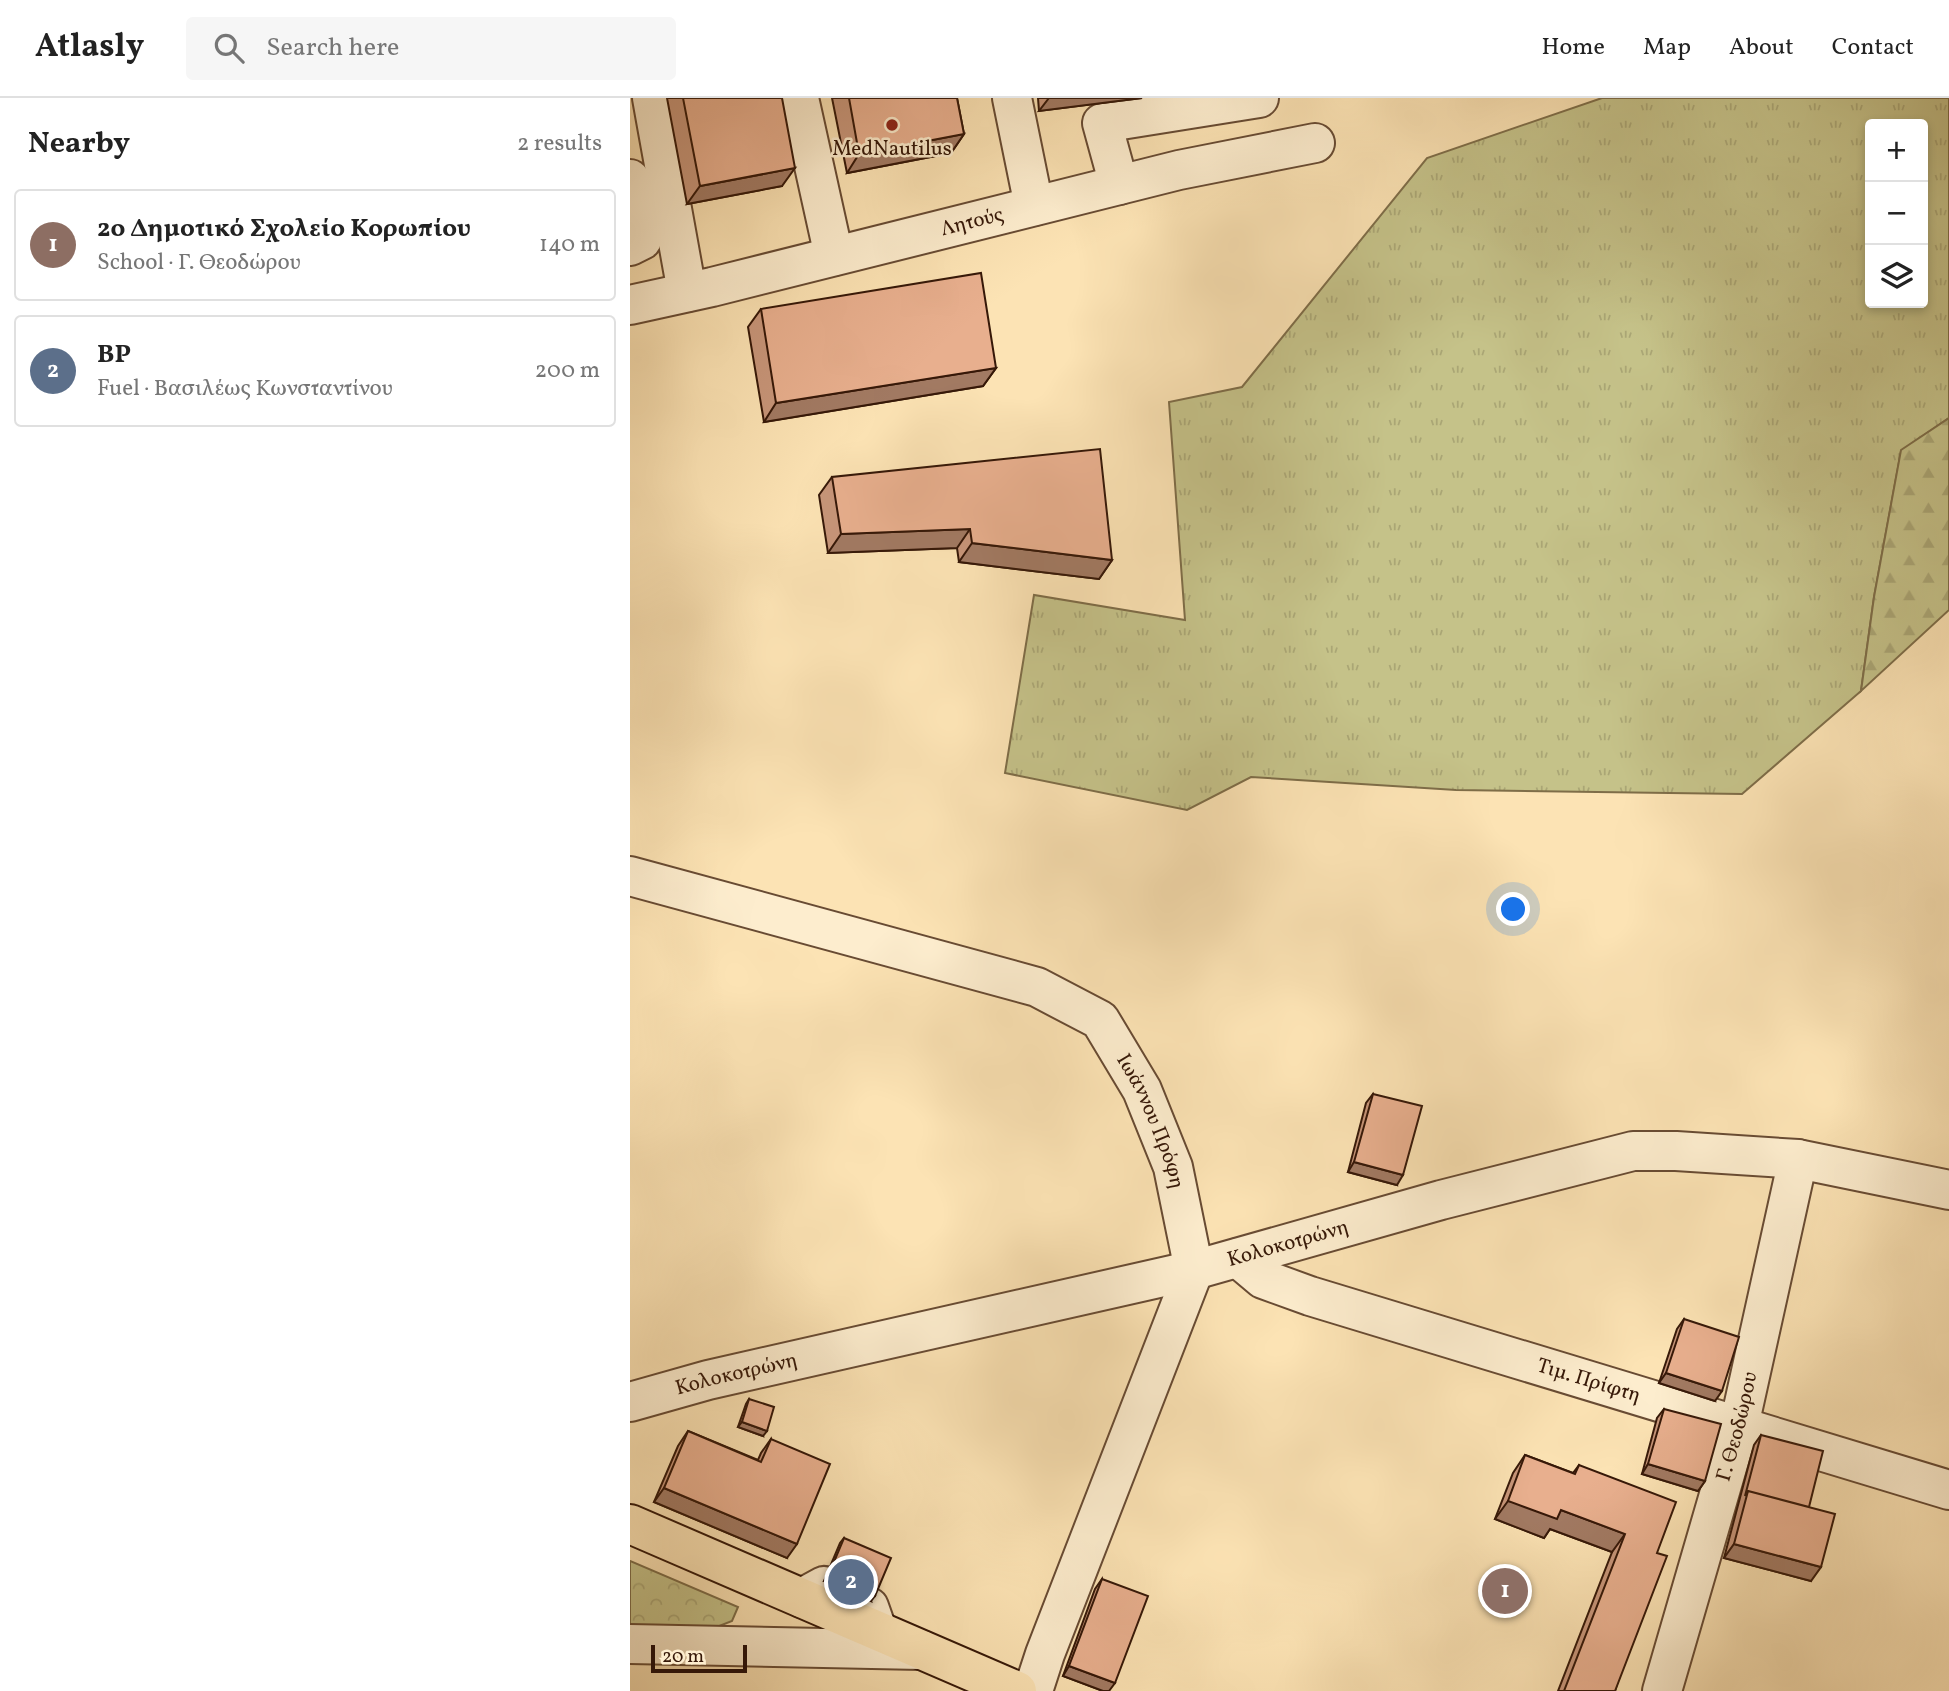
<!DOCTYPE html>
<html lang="en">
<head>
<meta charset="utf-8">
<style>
  body { margin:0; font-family:Vollkorn,serif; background:#f6f6f6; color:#222 }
  .controls { position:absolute; right:21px; top:21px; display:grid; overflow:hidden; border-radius:7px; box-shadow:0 4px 10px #0003 }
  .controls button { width:63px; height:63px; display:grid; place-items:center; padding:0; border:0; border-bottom:2px solid #e0e0e0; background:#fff; color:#222; font:35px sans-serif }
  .scale { position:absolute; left:21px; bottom:18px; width:96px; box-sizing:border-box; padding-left:7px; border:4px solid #361808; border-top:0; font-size:19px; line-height:24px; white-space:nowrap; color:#361808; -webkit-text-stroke:5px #fdedce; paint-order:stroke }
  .you { position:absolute; left:884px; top:812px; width:24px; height:24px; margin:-18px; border:5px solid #fff; border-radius:50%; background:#1a73e8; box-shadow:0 0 0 10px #1a73e833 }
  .badge { display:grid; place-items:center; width:46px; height:46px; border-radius:50%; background:#b45309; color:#fff; font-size:23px; font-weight:700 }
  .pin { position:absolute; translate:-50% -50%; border:4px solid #fff; box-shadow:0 2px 7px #0006 }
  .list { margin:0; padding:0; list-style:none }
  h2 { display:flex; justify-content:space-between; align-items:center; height:91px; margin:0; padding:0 28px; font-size:30px }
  h2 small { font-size:23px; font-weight:400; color:#767676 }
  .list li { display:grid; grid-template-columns:46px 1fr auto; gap:21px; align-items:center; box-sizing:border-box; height:112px; margin:0 14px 14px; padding:0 14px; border:2px solid #e0e0e0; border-radius:7px }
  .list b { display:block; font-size:26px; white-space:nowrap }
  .list p { margin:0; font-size:23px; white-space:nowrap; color:#767676 }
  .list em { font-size:23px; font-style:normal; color:#767676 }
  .icon { flex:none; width:38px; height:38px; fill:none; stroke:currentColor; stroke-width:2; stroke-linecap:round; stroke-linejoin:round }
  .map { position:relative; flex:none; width:1319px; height:1593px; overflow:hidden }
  header { display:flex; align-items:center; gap:42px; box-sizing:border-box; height:98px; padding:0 35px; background:#fff; border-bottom:2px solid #e0e0e0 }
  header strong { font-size:33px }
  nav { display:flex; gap:38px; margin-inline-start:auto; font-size:24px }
  .search { width:490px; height:63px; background:#f6f6f6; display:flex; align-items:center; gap:18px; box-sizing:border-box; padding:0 24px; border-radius:7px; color:#767676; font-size:26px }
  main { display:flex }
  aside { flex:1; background:#fff }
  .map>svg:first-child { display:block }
  .grass { fill:url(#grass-tufts); stroke:#7e6d48; stroke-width:2; fill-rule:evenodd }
  .forest { fill:url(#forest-firs); stroke:#7e6d48; stroke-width:2 }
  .park { fill:url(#park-crowns); stroke:#7e6d48; stroke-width:2 }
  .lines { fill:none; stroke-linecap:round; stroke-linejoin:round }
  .minor-casing { stroke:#684b33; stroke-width:42 }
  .major-casing { stroke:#361808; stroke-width:42 }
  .minor { stroke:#fdedce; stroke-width:38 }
  .major { stroke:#fce3b4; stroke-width:38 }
  .wall { fill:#c8967a; stroke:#361808; stroke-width:2 }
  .shaded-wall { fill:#a27a63; stroke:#361808; stroke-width:2 }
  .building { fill:#e8af8e; stroke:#361808; stroke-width:2 }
  .poi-dot { fill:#8f2418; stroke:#fdedce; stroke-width:2.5 }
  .labels { text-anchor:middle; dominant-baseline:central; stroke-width:5; stroke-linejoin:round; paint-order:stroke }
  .poi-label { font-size:21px; fill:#361808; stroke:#fdedce }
  .street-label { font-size:21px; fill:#361808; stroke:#fdedce }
</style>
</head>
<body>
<header>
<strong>Atlasly</strong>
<div class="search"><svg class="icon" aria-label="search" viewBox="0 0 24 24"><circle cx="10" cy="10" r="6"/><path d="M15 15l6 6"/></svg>Search here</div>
<nav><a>Home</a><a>Map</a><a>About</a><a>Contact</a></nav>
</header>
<main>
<aside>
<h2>Nearby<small>2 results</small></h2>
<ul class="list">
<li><span class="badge" style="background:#8d6e63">1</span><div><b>2ο Δημοτικό Σχολείο Κορωπίου</b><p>School · Γ. Θεοδώρου</p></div><em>140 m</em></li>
<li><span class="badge" style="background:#5c6f8a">2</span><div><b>BP</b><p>Fuel · Βασιλέως Κωνσταντίνου</p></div><em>200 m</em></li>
</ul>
</aside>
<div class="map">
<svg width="1319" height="1593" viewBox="0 0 1319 1593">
  <defs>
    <pattern id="grass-tufts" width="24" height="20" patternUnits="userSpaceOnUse" patternTransform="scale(1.75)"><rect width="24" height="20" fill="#c5c289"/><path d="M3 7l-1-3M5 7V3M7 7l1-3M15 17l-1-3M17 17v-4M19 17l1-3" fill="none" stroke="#aaa675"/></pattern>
    <pattern id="forest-firs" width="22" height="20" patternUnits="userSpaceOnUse" patternTransform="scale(1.75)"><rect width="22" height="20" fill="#c5c289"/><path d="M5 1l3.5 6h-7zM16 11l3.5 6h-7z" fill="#aaa675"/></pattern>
    <pattern id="park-crowns" width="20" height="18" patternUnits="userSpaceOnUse" patternTransform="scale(1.75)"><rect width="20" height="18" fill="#c5c289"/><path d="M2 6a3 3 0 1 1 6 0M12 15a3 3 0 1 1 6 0" fill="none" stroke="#aaa675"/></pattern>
  </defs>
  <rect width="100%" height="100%" fill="#fce3b4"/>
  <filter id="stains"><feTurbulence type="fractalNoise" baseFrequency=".00286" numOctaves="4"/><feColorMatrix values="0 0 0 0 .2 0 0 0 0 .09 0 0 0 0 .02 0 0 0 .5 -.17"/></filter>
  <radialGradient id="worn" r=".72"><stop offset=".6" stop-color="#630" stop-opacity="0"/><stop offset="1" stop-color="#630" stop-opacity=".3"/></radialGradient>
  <path class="grass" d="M972,0h347v320l-48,33 -27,146 -13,94 -119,103 -286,-4 -205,-13 -64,33 -182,-37 29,-178 151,25 -16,-218 73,-15 185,-229zM1240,26h53v179h-53z"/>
  <path class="forest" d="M1319,320v192l-88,81 13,-94 27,-147z"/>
  <path class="park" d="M0,1463l108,46 -6,14 -28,11 -74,-1z"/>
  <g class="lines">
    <defs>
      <g id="minor">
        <path d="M22,0l35,194"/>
        <path d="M169,0l35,158"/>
        <path d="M382,0l22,108"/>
        <path d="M0,81l12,61 -12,6"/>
        <path d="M489,87l-17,-62 157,-25"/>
        <path id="s1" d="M0,207l82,-18 467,-117 136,-27"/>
        <path id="s2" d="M0,778l407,111 63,33 42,70 31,77 21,103 -149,384 -12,37"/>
        <path id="s3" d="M608,1160l25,21 47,17 639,194"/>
        <path id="s4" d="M0,1304l78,-22 486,-110 247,-70 192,-49h43l122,8 151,31"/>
        <path d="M172,1500l22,-12 45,21 6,17"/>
        <path d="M0,1546l291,6"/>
        <path id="s5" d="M1032,1593l77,-265 59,-267"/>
      </g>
      <path id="major" d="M0,1426l387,167"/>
    </defs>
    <use href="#minor" class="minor-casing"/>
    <use href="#major" class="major-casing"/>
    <use href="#minor" class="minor"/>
    <use href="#major" class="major"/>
  </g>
  <path class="wall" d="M37,0h115v88l-95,18z
    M202,0h125l7,36 -13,19 -104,20z
    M408,0h104l-103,13z
    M131,211l235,59 -13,18 -219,36 -16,-95z
    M202,379l280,83 -13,19 -140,-17 -2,-14 -129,5 -9,-58z
    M743,996l24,91 -49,-13 18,-69z
    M1054,1221l31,82 -56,-18 18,-54z
    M119,1301l14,37 -25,-9 8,-23z
    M1034,1311l41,72 -7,10 -56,-17 15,-56z
    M58,1333l70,29 3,-7 10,-14 16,119 -133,-56 24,-56z
    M1131,1337l48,72 2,74 -87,-23 30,-113z
    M895,1357l48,18 6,-8 78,88 -42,138h-57l54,-139 -62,-23 -6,9 -49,-19 18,-46z
    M214,1440l27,63 -47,-20 16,-38z
    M472,1481l7,112h-6l-40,-15 32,-87z"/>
  <path class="shaded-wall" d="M419,0h93l-103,13z
    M334,36l-13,19 -104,20 12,-19z
    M165,70l-13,18 -95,18 13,-18z
    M366,270l-13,18 -219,36 12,-19z
    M340,431l-13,19 -129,5 13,-19z
    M342,445l140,17 -13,19 -140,-17z
    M724,1064l49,13 -6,10 -49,-13z
    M1036,1275l56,18 -7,10 -56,-18z
    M112,1324l25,9 -4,5 -25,-9z
    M1018,1366l57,17 -7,10 -56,-17z
    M34,1390l133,56 -10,14 -133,-56z
    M878,1403l53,9 64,24 -13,18 -62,-23 -6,9 -49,-19z
    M1104,1446l87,23 -10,14 -87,-23z
    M198,1478l47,20 -4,5 -47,-20z
    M439,1568l46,17 -6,8h-6l-40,-15z"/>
  <path class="building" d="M53,0h99l13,70 -95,18z
    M219,0h108l7,36 -105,20z
    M351,175l15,95 -220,35 -15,-94z
    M470,351l12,111 -140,-17 -2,-14 -129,5 -9,-57z
    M743,996l49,12 -19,69 -49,-13z
    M1054,1221l55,18 -17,54 -56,-18z
    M119,1301l25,8 -7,24 -25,-9z
    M1034,1311l57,15 -16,57 -57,-17z
    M58,1333l73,31 10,-23 59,25 -33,80 -133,-56z
    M1131,1337l62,16 -14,56 -61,-16 -3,5z
    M895,1357l50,19 4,-9 97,37 -19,51 10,3 -52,135h-51l61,-157 -64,-24 -4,9 -49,-18z
    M1118,1393l87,23 -14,53 -87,-23z
    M214,1440l47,20 -16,38 -47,-20z
    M472,1481l46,17 -33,87 -46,-17z"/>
  <circle class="poi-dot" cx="262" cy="27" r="7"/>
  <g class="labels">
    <g class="poi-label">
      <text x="262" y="51">MedNautilus</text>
    </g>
    <g class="street-label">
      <text stroke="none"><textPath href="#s1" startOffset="352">Λητούς</textPath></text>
      <text stroke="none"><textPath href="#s2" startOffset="607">Ιωάννου Πρόφη</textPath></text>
      <text stroke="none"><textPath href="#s4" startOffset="677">Κολοκοτρώνη</textPath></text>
      <text stroke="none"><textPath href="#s4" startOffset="110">Κολοκοτρώνη</textPath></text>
      <text stroke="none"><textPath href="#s3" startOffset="374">Τιμ. Πρίφτη</textPath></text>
      <text stroke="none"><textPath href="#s5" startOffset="275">Γ. Θεοδώρου</textPath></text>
    </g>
  </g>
  <rect width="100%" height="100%" filter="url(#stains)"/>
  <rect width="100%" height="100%" fill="url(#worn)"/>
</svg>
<div class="controls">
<button>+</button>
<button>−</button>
<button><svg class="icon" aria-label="layers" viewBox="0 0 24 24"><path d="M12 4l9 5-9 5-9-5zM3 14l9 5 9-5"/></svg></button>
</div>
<div class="scale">20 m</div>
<div class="you"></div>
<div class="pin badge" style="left:875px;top:1493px;background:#8d6e63">1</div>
<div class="pin badge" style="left:221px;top:1484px;background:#5c6f8a">2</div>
</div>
</main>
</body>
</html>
